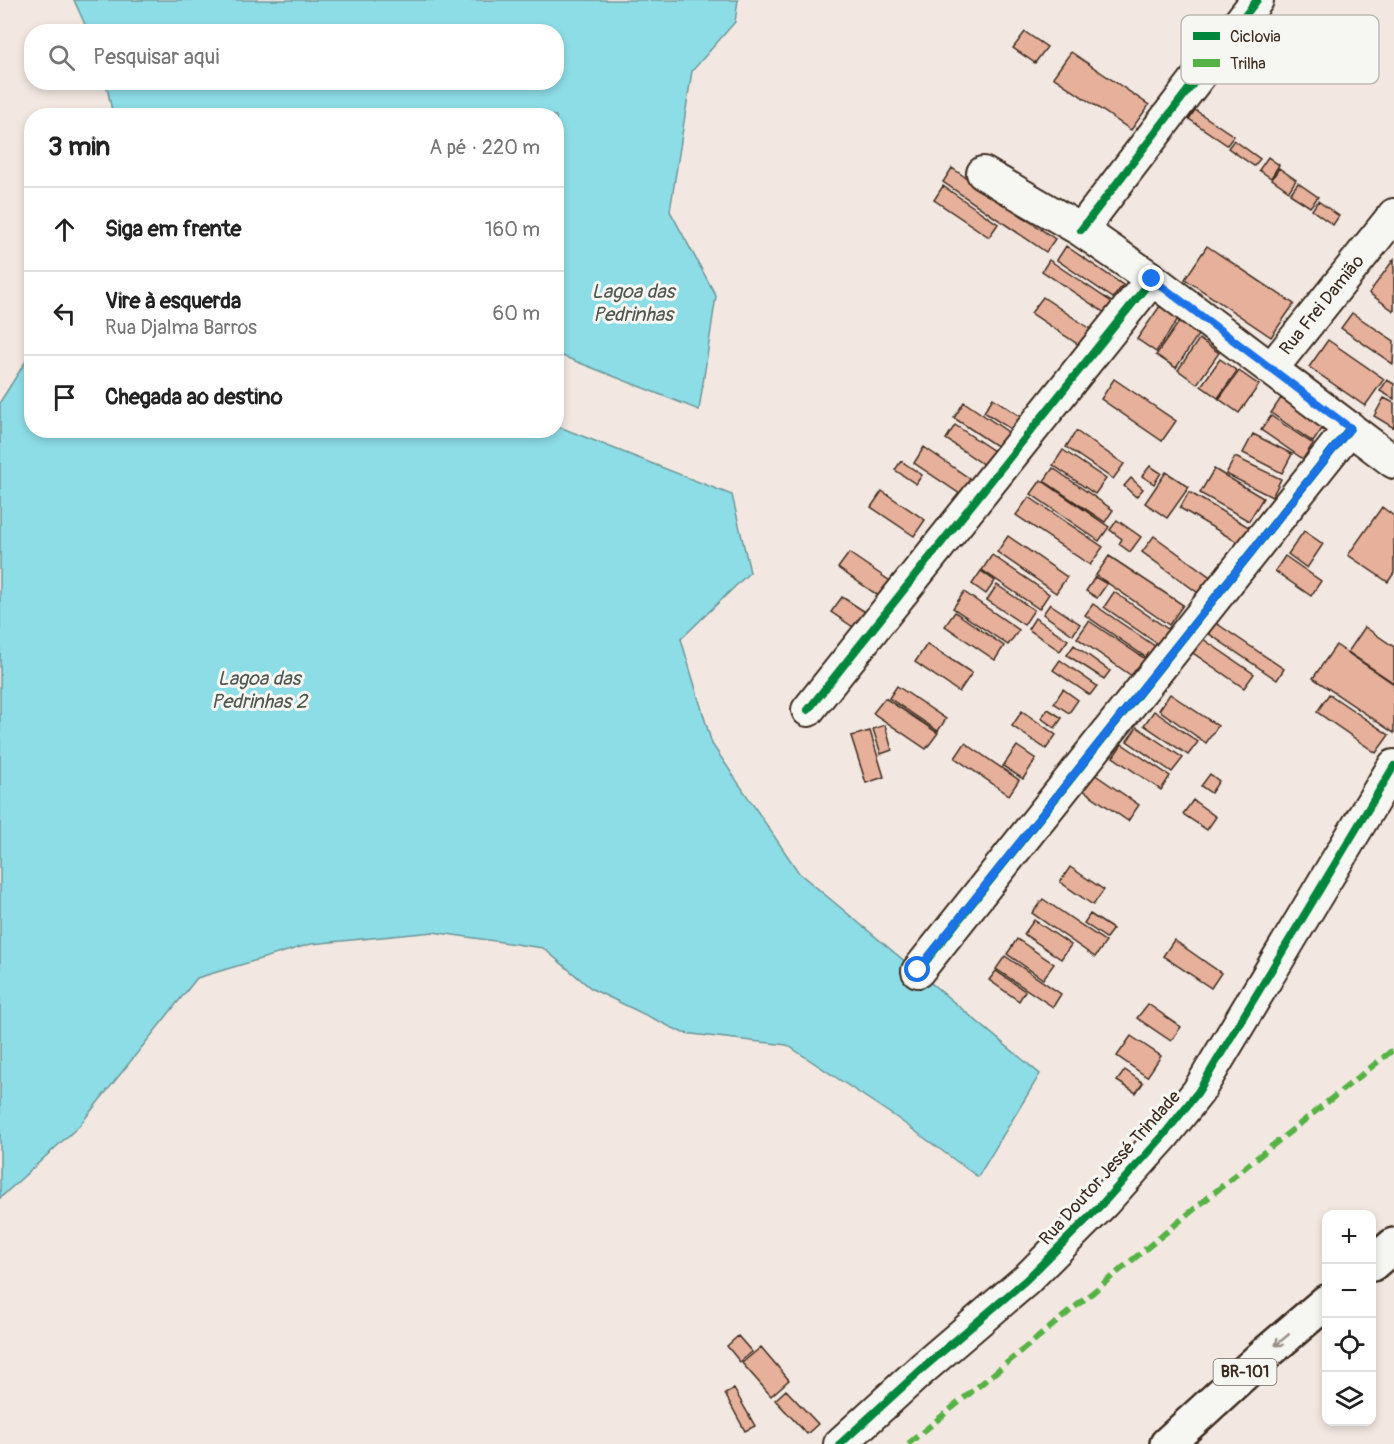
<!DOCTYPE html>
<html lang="pt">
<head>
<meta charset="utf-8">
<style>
  body { margin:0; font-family:Pangolin,sans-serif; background:#f2f2f2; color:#222 }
  .controls { position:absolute; right:18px; bottom:18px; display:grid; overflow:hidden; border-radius:12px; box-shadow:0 3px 9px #0003 }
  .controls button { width:54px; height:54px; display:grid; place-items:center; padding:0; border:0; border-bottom:2px solid #e0e0e0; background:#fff; color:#222; font:30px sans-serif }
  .stop { position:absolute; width:18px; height:18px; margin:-14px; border:4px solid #1a73e8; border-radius:50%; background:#fff }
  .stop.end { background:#1a73e8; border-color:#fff; box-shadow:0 2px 6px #0008 }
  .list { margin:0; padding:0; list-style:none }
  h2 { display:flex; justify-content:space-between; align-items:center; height:78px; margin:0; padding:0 24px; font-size:26px }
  h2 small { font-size:20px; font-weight:400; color:#767676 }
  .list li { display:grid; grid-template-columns:39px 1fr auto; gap:18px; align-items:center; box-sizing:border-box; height:84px; padding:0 24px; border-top:2px solid #e0e0e0 }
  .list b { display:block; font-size:22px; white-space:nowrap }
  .list p { margin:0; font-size:20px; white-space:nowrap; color:#767676 }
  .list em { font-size:20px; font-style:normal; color:#767676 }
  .icon { flex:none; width:33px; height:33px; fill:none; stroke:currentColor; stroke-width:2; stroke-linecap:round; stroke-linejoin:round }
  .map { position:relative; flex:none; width:1394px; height:1444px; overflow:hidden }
  .search { position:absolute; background:#fff; box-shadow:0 3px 9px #0003; left:24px; top:24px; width:540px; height:66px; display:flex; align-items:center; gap:15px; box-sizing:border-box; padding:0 21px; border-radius:24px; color:#767676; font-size:22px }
  .panel { position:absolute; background:#fff; box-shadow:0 3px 9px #0003; left:24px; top:108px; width:540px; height:330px; border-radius:24px }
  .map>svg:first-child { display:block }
  .water { fill:#8ddde7; stroke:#6c9597; stroke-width:1.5 }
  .building { fill:#e6b09b; stroke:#3b2a1e; stroke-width:1.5 }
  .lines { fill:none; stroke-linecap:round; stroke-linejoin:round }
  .minor-casing { stroke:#3b2a1e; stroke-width:36 }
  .highway-casing { stroke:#3b2a1e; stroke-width:38 }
  .minor { stroke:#f6f6f2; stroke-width:32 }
  .highway { stroke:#f6f6f2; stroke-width:33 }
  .quiet { stroke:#57b245; stroke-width:6; stroke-dasharray:12 6; stroke-linecap:butt }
  .cycleway-casing { stroke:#f6f6f2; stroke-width:11 }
  .cycleway { stroke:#00873e; stroke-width:8 }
  .oneway { stroke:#989088 }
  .route { stroke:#1a73e8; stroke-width:8 }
  .labels { text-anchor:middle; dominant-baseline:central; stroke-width:6; stroke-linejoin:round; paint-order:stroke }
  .shield { fill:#f6f6f2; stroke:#73675e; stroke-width:1.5 }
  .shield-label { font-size:16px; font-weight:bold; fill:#3b2a1e }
  .street-label { font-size:18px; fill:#3b2a1e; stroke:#f6f6f2 }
  .water-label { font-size:20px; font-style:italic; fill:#505750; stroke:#f6f6f2 }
  .key { fill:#f6f6f2; stroke:#beb9b2; stroke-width:1.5 }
  .key-label { font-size:16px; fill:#3b2a1e }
</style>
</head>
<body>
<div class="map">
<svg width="1394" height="1444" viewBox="0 0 1394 1444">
  <rect width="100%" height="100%" fill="#f3e8e1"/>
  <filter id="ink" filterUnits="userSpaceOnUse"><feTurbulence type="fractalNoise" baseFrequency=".0167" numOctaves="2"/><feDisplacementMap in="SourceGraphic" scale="12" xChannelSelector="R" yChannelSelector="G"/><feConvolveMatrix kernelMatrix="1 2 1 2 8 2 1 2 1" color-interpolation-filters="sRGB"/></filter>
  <g filter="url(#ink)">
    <path class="water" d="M74,0h664l-3,22 -43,49 -22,140 46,85 -17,114 -142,-56 -1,-238 -443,-1 -7,-32 450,-1v-50l-468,-1z
      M31,353l1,77h524l1,-4 175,69 18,77 -69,67 31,105 87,129 241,201 -62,103 -81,-59 -110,-73 -104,-12 -91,-44 -49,-41 -110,-16 -122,12 -114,34 -118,148 -79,72v-796z"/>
    <path class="building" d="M1025,32l22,15 -12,16 -22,-15z
      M1071,52l78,53 -18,25 -78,-53z
      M1195,110l39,26 -7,9 -38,-26z
      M1234,140l26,19 -6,7 -26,-18z
      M1268,157l11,8 -8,13 -12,-8z
      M952,168l103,71 -9,13 -103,-70z
      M1279,168l17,12 -7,11 -17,-12z
      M1298,183l20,14 -8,10 -20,-13z
      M943,186l55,38 -9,13 -55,-37z
      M1318,201l21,15 -6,9 -21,-15z
      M1066,246l57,39 -10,13 -56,-38z
      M1207,246l87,58 -23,33 -86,-58z
      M1394,259v52l-25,-18z
      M1049,260l64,43 -8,10 -63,-42z
      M1043,297l47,32 -11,16 -48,-32z
      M1160,306l18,13 -22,33 -19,-13z
      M1352,313l42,28 -1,23 -52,-36z
      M1179,322l19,13 -22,33 -20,-13z
      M1199,339l20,14 -22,31 -19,-14z
      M1328,340l56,39 -19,27 -56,-39z
      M1220,359l17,12 -19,27 -17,-12z
      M1239,371l20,14 -20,28 -20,-14z
      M1114,379l62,42 -14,20 -61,-42z
      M1387,380l7,4v15l-14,-8z
      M993,398l34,23 -9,13 -34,-22z
      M1281,398l43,28 -11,16 -42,-29z
      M1384,398l10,5v25l-20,-12z
      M964,402l53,36 -10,15 -53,-35z
      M1271,416l42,28 -10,15 -42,-29z
      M955,425l48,32 -10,14 -47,-32z
      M1076,431l48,33 -11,15 -47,-32z
      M1253,434l39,20 -10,19 -39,-20z
      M924,447l55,38 -10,15 -55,-37z
      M1063,450l43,29 -11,15 -42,-29z
      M1235,457l46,22 -9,18 -46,-23z
      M901,461l21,14 -6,9 -21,-14z
      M1150,466l11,7 -7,11 -12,-8z
      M1053,468l60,42 -8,12 -61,-41z
      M1214,469l49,29 -14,23 -49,-28z
      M1166,472l23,15 -22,31 -22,-15z
      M1131,478l12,11 -7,8 -12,-11z
      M1041,480l68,47 -10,14 -68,-47z
      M882,491l43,29 -11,16 -43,-29z
      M1189,492l63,37 -10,16 -62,-37z
      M1029,497l74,50 -13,18 -74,-50z
      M1382,507l12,9v57l-6,9 -40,-27z
      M1117,520l24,17 -11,15 -11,-8 3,-5 -12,-9z
      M1304,531l19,13 -16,24 -19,-14z
      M1008,536l59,41 -11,16 -59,-41z
      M1154,536l59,43 -12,16 -59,-43z
      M849,553l50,34 -10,16 -51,-35z
      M992,555l57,39 -10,15 -57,-39z
      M1109,556l74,49 -14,20 -73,-50z
      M1285,556l36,25 -10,15 -36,-25z
      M981,571l14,10 -9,13 -14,-10z
      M1095,577l12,7 -10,14 -11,-7z
      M997,585l37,25 -10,15 -37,-25z
      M964,592l55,38 -11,15 -55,-37z
      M1114,592l61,42 -10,15 -61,-42z
      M842,597l25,16 -11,16 -25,-17z
      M1050,604l30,20 -7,11 -30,-21z
      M1093,604l72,49 -8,12 -72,-50z
      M955,612l49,34 -9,14 -50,-34z
      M1207,617l77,52 -7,11 -78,-53z
      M1035,618l33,22 -8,11 -32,-22z
      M1089,621l65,44 -12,18 -65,-45z
      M1365,627l29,20v36l-46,-31z
      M1200,637l54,37 -10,14 -54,-37z
      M927,644l45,29 -13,19 -44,-30z
      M1074,645l36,26 -6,8 -37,-24z
      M1336,645l58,39v49l-81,-55z
      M1060,660l37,26 -7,9 -37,-25z
      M897,686l49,33 -8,12 -49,-33z
      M1063,689l15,11 -9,13 -15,-10z
      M1170,694l48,32 -12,17 -47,-33z
      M1329,694l60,41 -13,18 -59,-41z
      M885,698l53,35 -12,16 -53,-36z
      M1048,709l14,9 -7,10 -14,-10z
      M1022,711l34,24 -10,14 -34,-23z
      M1154,711l44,31 -10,13 -44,-30z
      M885,725l7,25 -11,4 -8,-25z
      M1137,727l46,31 -11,14 -45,-31z
      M870,731l14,46 -18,6 -15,-47z
      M965,743l54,37 -10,15 -54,-37z
      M1122,744l48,32 -9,14 -48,-33z
      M1017,746l19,13 -13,20 -20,-13z
      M1094,774l45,31 -11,16 -45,-31z
      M1210,774l9,7 -8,12 -10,-7z
      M1193,800l23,17 -9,13 -24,-16z
      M1070,867l34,23 -11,15 -33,-23z
      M1043,899l63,43 -11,15 -63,-44z
      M1090,914l23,15 -7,9 -22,-15z
      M1034,920l37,25 -10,14 -37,-25z
      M1017,939l37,25 -11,15 -36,-25z
      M1174,940l47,33 -10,15 -48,-32z
      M1005,956l56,38 -8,13 -57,-38z
      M996,971l29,20 -6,10 -30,-21z
      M1148,1004l33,23 -10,14 -34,-23z
      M1131,1036l30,20 -14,21 -30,-21z
      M1125,1070l18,13 -7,10 -19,-12z
      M738,1336l14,16 -12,10 -13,-16z
      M761,1347l28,33 -18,16 -29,-33z
      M734,1389l21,37 -10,5 -20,-37z
      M786,1390l32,34 -11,10 -32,-34z"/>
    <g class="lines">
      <defs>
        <path id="minor" d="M983,173l98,57 71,49 242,183
          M1081,230l176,-230
          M1272,368l122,-153
          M808,710l344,-431
          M918,971l432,-543
          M840,1444l82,-75 104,-89 77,-77 60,-67 35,-44 196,-326"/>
        <path id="highway" d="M1372,1264l22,-19
          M1167,1444l96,-88 63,-54"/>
      </defs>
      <use href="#minor" class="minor-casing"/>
      <use href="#highway" class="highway-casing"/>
      <use href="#minor" class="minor"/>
      <use href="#highway" class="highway"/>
      <path class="quiet" d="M908,1444l340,-279 146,-116"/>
      <defs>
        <path id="cycleway" d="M1081,230l176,-230
          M808,710l344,-431
          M918,971l432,-543
          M840,1444l82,-75 104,-89 77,-77 60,-67 35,-44 196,-326"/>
      </defs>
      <use href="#cycleway" class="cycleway-casing"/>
      <use href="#cycleway" class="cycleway"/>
    </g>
    <defs><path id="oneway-shaft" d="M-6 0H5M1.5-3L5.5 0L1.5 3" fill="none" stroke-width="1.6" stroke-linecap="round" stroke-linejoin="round" transform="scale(1.5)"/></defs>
    <use class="oneway" href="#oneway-shaft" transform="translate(1282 1340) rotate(140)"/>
  </g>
  <g class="lines" filter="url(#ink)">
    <path class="route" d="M918,970l432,-542 -198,-149"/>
  </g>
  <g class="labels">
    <rect class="shield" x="1213.5" y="1359" width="63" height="26" rx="4.5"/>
    <g class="shield-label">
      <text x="1245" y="1372">BR-101</text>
    </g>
    <g class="street-label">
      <text transform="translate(1322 305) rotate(-51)">Rua Frei Damião</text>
      <text transform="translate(1110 1168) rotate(-48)">Rua Doutor Jessé Trindade</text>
    </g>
    <g class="water-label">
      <text x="633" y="291">Lagoa das<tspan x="633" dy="23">Pedrinhas</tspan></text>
      <text x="259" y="678">Lagoa das<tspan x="259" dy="23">Pedrinhas 2</tspan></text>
    </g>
  </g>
  <rect x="1181" y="15" width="198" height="69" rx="9" class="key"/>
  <rect x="1193" y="32" width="27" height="8" fill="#00873e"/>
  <rect x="1193" y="59" width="27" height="8" fill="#57b245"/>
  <g class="key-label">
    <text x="1230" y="42">Ciclovia</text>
    <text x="1230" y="69">Trilha</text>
  </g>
</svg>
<div class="controls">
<button>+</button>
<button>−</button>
<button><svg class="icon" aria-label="locate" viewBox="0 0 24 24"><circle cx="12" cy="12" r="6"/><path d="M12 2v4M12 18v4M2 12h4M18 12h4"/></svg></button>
<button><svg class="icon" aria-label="layers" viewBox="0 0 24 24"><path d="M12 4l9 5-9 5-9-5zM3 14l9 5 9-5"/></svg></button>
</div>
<div class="stop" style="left:918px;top:970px"></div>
<div class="stop end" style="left:1152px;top:279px"></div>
<div class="search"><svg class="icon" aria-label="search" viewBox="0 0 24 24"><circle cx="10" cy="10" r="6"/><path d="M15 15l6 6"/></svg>Pesquisar aqui</div>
<section class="panel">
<h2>3 min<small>A pé · 220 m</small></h2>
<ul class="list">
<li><svg class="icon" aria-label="ahead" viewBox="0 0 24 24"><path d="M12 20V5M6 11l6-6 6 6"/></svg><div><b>Siga em frente</b></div><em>160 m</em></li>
<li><svg class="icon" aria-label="left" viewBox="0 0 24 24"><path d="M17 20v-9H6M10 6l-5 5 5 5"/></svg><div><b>Vire à esquerda</b><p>Rua Djalma Barros</p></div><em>60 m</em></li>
<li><svg class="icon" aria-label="arrive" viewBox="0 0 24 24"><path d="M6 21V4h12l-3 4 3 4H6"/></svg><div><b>Chegada ao destino</b></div></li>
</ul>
</section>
</div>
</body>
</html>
